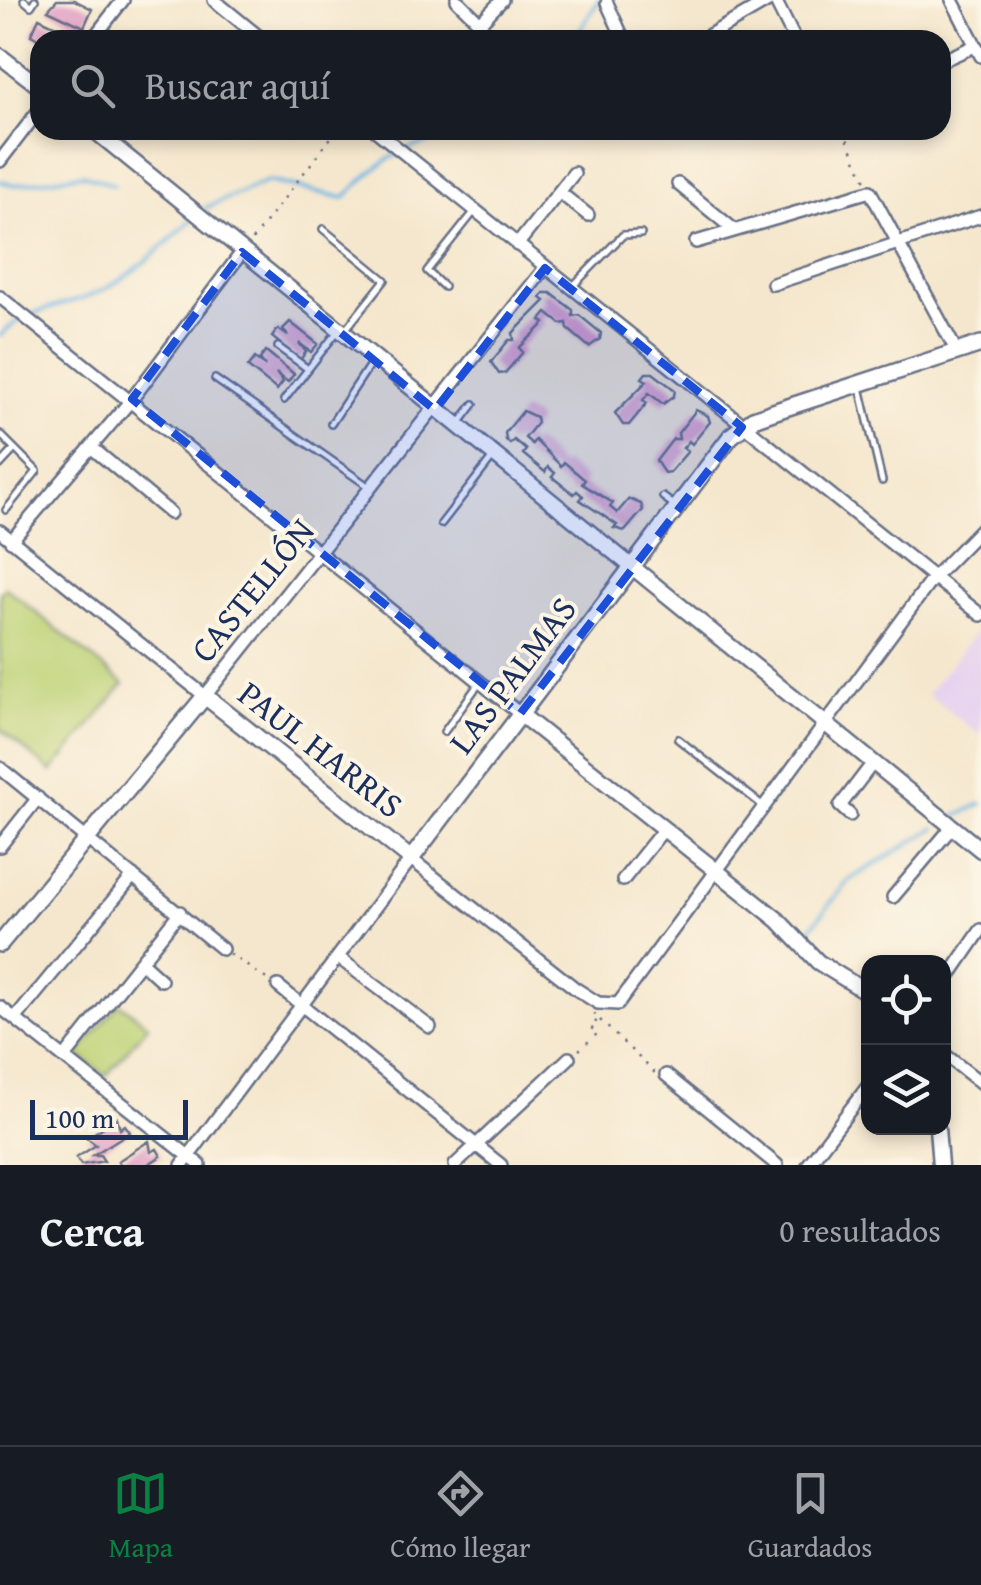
<!DOCTYPE html>
<html lang="es">
<head>
<meta charset="utf-8">
<style>
  body { margin:0; font-family:"Gentium Book Plus",serif; background:#20242c; color:#f1f3f6 }
  .controls { position:absolute; right:30px; bottom:30px; display:grid; overflow:hidden; border-radius:20px; box-shadow:0 5px 15px #0003 }
  .controls button { width:90px; height:90px; display:grid; place-items:center; padding:0; border:0; border-bottom:2px solid #363941; background:#171b24; color:#f1f3f6; font:50px sans-serif }
  .scale { position:absolute; left:30px; bottom:25px; width:158px; box-sizing:border-box; padding-left:10px; border:5px solid #1b2f5e; border-top:0; font-size:28px; line-height:35px; white-space:nowrap; color:#1b2f5e; -webkit-text-stroke:8px #fcf5e5; paint-order:stroke }
  .list { margin:0; padding:0; list-style:none }
  h2 { display:flex; justify-content:space-between; align-items:center; height:130px; margin:0; padding:0 40px; font-size:42px }
  h2 small { font-size:32px; font-weight:400; color:#9ea1a6 }
  .icon { flex:none; width:55px; height:55px; fill:none; stroke:currentColor; stroke-width:2; stroke-linecap:round; stroke-linejoin:round }
  .map { position:relative; flex:none; width:981px; height:1165px; overflow:hidden }
  .search { position:absolute; background:#171b24; box-shadow:0 5px 15px #0003; left:30px; right:30px; top:30px; height:110px; display:flex; align-items:center; gap:25px; box-sizing:border-box; padding:0 35px; border-radius:30px; color:#9ea1a6; font-size:38px }
  .sheet { height:280px; background:#171b24 }
  nav { display:flex; justify-content:space-around; align-items:center; box-sizing:border-box; height:140px; border-top:2px solid #363941; background:#171b24; font-size:28px; color:#9ea1a6 }
  nav a { display:grid; justify-items:center; gap:5px }
  nav .on { color:#0b8043 }
  .map>svg:first-child { display:block }
  .built { fill:#e6d2f0 }
  .green { fill:#bed275; stroke:#6c806a; stroke-width:2.5 }
  .lines { fill:none; stroke-linecap:round; stroke-linejoin:round }
  .stream { stroke:#6cb4e3; stroke-width:4 }
  .building { fill:#e09ec5 }
  .service-casing { stroke:#676f85; stroke-width:10 }
  .minor-casing { stroke:#676f85; stroke-width:16 }
  .tertiary-casing { stroke:#676f85; stroke-width:19 }
  .secondary-casing { stroke:#676f85; stroke-width:20 }
  .path { stroke:#676f85; stroke-width:2.5; stroke-dasharray:2.5 8; stroke-linecap:butt }
  .service { stroke:#fff; stroke-width:5 }
  .minor { stroke:#fff; stroke-width:11 }
  .tertiary { stroke:#fff; stroke-width:14 }
  .secondary { stroke:#fff; stroke-width:15 }
  .marked { fill:#1d4ed8; fill-opacity:0.2; stroke:#1d4ed8; stroke-width:8; stroke-dasharray:20 12; stroke-linejoin:round }
  .labels { text-anchor:middle; dominant-baseline:central; stroke-width:8; stroke-linejoin:round; paint-order:stroke }
  .street-label { font-size:35px; fill:#1b2f5e; stroke:#fcf5e5 }
</style>
</head>
<body>
<div class="map">
<svg width="981" height="1165" viewBox="0 0 981 1165">
  <rect width="100%" height="100%" fill="#fcf5e5"/>
  <filter id="ink" filterUnits="userSpaceOnUse"><feTurbulence type="fractalNoise" baseFrequency=".01" numOctaves="2"/><feDisplacementMap in="SourceGraphic" scale="20" xChannelSelector="R" yChannelSelector="G"/><feConvolveMatrix kernelMatrix="1 2 1 2 8 2 1 2 1" color-interpolation-filters="sRGB"/></filter>
  <filter id="wash" filterUnits="userSpaceOnUse"><feTurbulence type="fractalNoise" baseFrequency=".0048" numOctaves="4" result="noise"/><feDisplacementMap in="SourceGraphic" scale="40" xChannelSelector="R" yChannelSelector="G"/><feGaussianBlur stdDeviation="2.25" result="paint"/><feColorMatrix in="noise" values="0 0 0 0 0 0 0 0 0 0 0 0 0 0 0 0 0 1.4 0 .05"/><feComposite in="paint" operator="in"/></filter>
  <g filter="url(#wash)">
    <rect width="100%" height="100%" fill="#f5e7cd"/>
    <path class="built" d="M980,627l1,1v108l-54,-42z"/>
    <path class="green" d="M5,587l119,97 -72,88 -52,-43v-136z
      M119,1003l29,22 -42,51 -28,-22z"/>
    <g class="lines">
      <path class="stream" d="M573,40l26,-40
        M0,181l14,4 68,-11 32,11
        M205,208l63,-27 76,17c40,-40 58,-53 115,-62l5,-6
        M0,336c27,-30 70,-28 105,-47 30,-16 60,-44 85,-68
        M953,818l28,-14
        M810,929l39,-49 86,-52"/>
    </g>
    <g id="blocks">
      <path class="building" d="M57,0h17l18,9 -8,18 -36,-17z
        M39,18l36,17 -3,5h-32l-9,-5z
        M544,293h7l22,17v6l6,-1 22,18 -1,6 -11,8 -21,-18 -1,-6 -6,1 -14,-11 -6,7 4,3 -26,25 4,4 -18,21 -6,1 -8,-12 18,-22h5l-1,-7 32,-32 -4,-3z
        M290,322l28,22 -7,8 -12,-9 7,9 -6,8 -28,-23 6,-8 10,7 -5,-7z
        M266,351l28,23 -6,8 -12,-9 7,9 -6,8 -29,-23 7,-9 10,8 -5,-7z
        M646,373h7l22,17 -1,6 -11,8 -14,-11 -6,7 4,3 -18,22h-6l-8,-12 32,-32 -5,-3z
        M696,410l12,6 2,6 -18,22 -3,-3 -6,7 5,3 -18,21 -6,1 -8,-12 17,-22h6l-1,-6z
        M523,411l13,6 1,6 -12,15 7,6 3,-4 26,26 3,-4 21,18 -3,4 31,19 -3,4 7,6 12,-14 12,5 2,6 -18,21 -11,-3 3,-3 -37,-25 3,-4 -6,-5 -3,3 -22,-17 3,-4 -7,-6 -3,5 -22,-18 3,-4 -12,-10 -4,4 -4,-4 -1,-7z
        M117,1118l3,11 5,-4 5,7 -37,23h7l4,6 -23,4 -5,-7 20,-13 -9,-7z
        M149,1141l2,11 6,-3 4,7 -14,9h-26l-3,-4z"/>
    </g>
  </g>
  <g filter="url(#ink)">
    <use href="#blocks" fill-opacity="0" stroke="#676f85" stroke-width="2.5"/>
    <g class="lines">
      <defs>
        <path id="service" d="M24,0l7,6 4,-6
          M323,229l62,51 -39,49
          M444,287l-17,-16 47,-59
          M571,288l52,-53 18,-1
          M278,347l30,22
          M215,379l153,107
          M860,387l22,94
          M284,400l53,-68
          M331,424l42,-64
          M458,425l16,-21
          M0,434l37,37 -31,39
          M0,465l15,-16
          M663,497l11,8
          M441,524l52,-67
          M444,732l36,-50
          M678,739l84,66"/>
        <path id="minor" d="M214,0l49,40
          M457,0l23,23
          M775,0l20,40
          M952,0l29,56
          M607,3l17,37
          M92,40l31,-40
          M464,40l38,-40
          M701,40l69,-40
          M941,61l34,-15
          M375,130l606,485
          M541,130h1
          M0,161l40,-52
          M678,184l55,45
          M559,192l29,23
          M696,242l174,-51 87,161
          M517,245l57,-72
          M773,284l208,-68
          M0,297l520,417
          M91,447l79,66
          M0,531l205,165 340,-428
          M11,541l121,-142 110,-147
          M0,768l222,181
          M850,815l-10,-9 32,-42
          M0,846l38,-48
          M623,880l41,-51
          M893,897l59,-70
          M339,958l91,69
          M141,962l20,18
          M944,984l37,-54
          M278,986l223,179
          M0,1007l200,158
          M15,1019l118,-143
          M944,1054l37,29
          M65,1057l115,-145
          M666,1075l111,90
          M182,1165l229,-306 165,130 22,14 20,1 315,-426 48,-49
          M455,1165l114,-107
          M808,1165l60,-79"/>
        <path id="tertiary" d="M0,56l40,31
          M94,130l887,720
          M520,714l258,206 40,42 50,31
          M937,1128l3,37"/>
        <path id="secondary" d="M0,944l205,-248 206,163 320,-423 22,-17 29,-10 199,-65"/>
      </defs>
      <use href="#service" class="service-casing"/>
      <use href="#minor" class="minor-casing"/>
      <use href="#tertiary" class="tertiary-casing"/>
      <use href="#secondary" class="secondary-casing"/>
      <path class="path" d="M843,130l23,51
        M252,240l85,-110
        M229,954l39,26
        M600,1020l55,53
        M579,1050l19,-17 -8,-6 9,-8 -7,-7"/>
      <use href="#service" class="service"/>
      <use href="#minor" class="minor"/>
      <use href="#tertiary" class="tertiary"/>
      <use href="#secondary" class="secondary"/>
    </g>
  </g>
  <path class="marked" d="M242,252l193,158 110,-142 197,159 -222,287 -388,-315z"/>
  <g class="labels">
    <g class="street-label">
      <text transform="translate(252 590) rotate(-51)">CASTELLÓN</text>
      <text transform="translate(512 675) rotate(-53)">LAS PALMAS</text>
      <text transform="translate(321 749) rotate(38)">PAUL HARRIS</text>
    </g>
  </g>
</svg>
<div class="controls">
<button><svg class="icon" aria-label="locate" viewBox="0 0 24 24"><circle cx="12" cy="12" r="6"/><path d="M12 2v4M12 18v4M2 12h4M18 12h4"/></svg></button>
<button><svg class="icon" aria-label="layers" viewBox="0 0 24 24"><path d="M12 4l9 5-9 5-9-5zM3 14l9 5 9-5"/></svg></button>
</div>
<div class="scale">100 m</div>
<div class="search"><svg class="icon" aria-label="search" viewBox="0 0 24 24"><circle cx="10" cy="10" r="6"/><path d="M15 15l6 6"/></svg>Buscar aquí</div>
</div>
<section class="sheet">
<h2>Cerca<small>0 resultados</small></h2>
<ul class="list">
</ul>
</section>
<nav>
<a class="on"><svg class="icon" aria-label="map" viewBox="0 0 24 24"><path d="M3 6l6-2 6 2 6-2v14l-6 2-6-2-6 2zM9 4v14M15 6v14"/></svg>Mapa</a>
<a><svg class="icon" aria-label="directions" viewBox="0 0 24 24"><path d="M12 3l9 9-9 9-9-9zM9 14v-3h6M13 9l2 2-2 2"/></svg>Cómo llegar</a>
<a><svg class="icon" aria-label="saved" viewBox="0 0 24 24"><path d="M7 4h10v16l-5-4-5 4z"/></svg>Guardados</a>
</nav>
</body>
</html>
